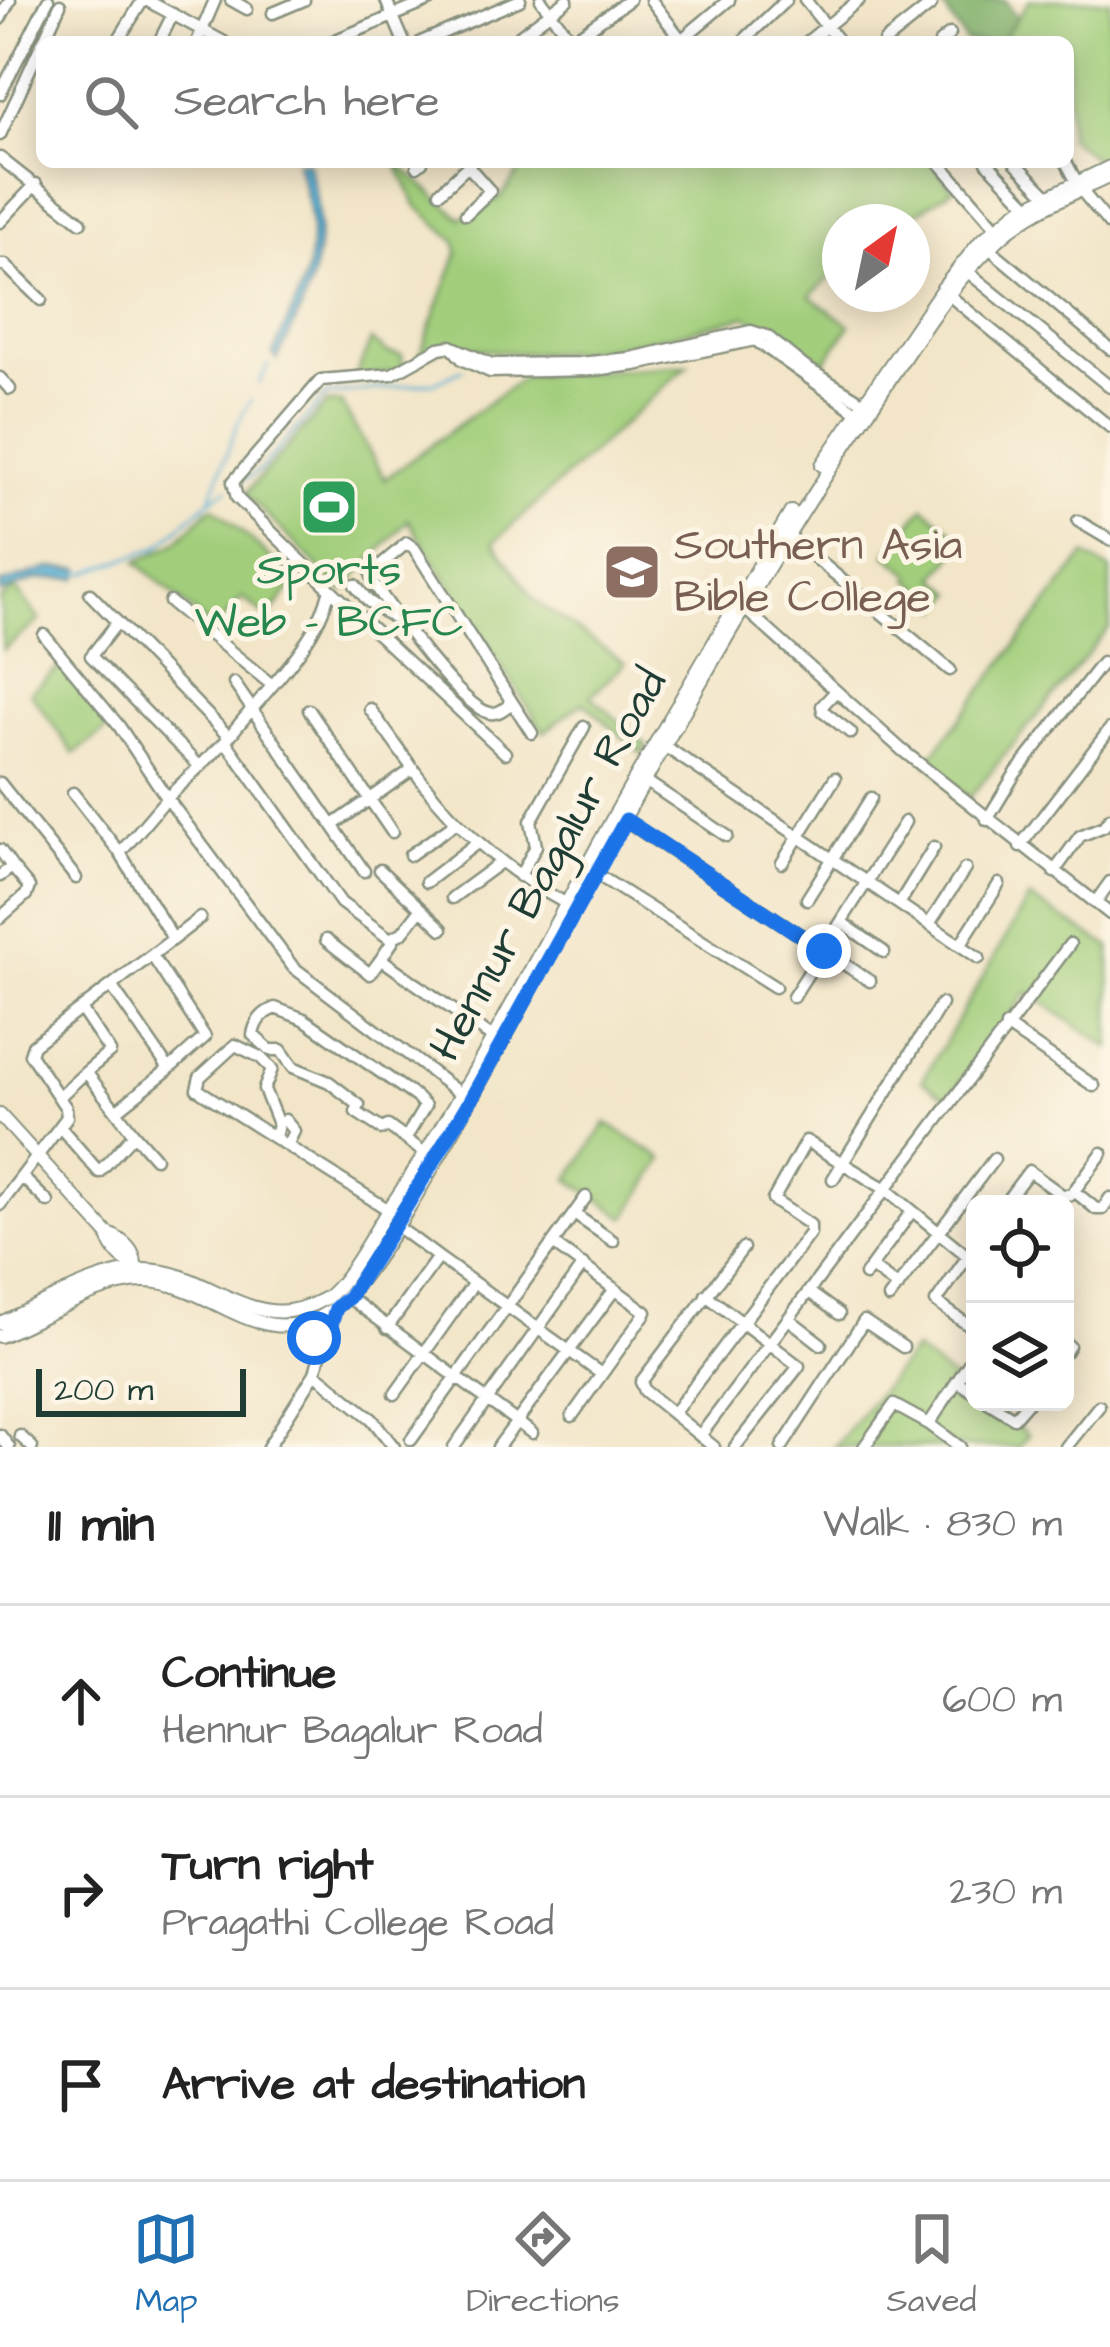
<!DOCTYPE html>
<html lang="en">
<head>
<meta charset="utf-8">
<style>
  body { margin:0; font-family:"Architects Daughter",sans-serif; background:#f6f6f6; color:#222 }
  .controls { position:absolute; right:36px; bottom:36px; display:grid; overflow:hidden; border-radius:18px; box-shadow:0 6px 30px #0003 }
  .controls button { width:108px; height:108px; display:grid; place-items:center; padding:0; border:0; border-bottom:3px solid #e0e0e0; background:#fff; color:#222; font:60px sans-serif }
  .compass { position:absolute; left:822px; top:204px; width:108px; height:108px; border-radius:50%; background:#fff; box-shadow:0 6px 30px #0003; rotate:33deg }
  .scale { position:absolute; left:36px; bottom:30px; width:210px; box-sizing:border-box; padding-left:12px; border:6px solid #1f3d34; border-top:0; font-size:33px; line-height:42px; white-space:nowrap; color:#1f3d34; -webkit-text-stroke:9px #fcf5e5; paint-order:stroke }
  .stop { position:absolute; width:36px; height:36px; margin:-27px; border:9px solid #1a73e8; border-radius:50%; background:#fff }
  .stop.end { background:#1a73e8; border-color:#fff; box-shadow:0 3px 12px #0008 }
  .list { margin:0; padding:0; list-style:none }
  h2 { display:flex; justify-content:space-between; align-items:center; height:156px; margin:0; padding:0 48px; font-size:51px }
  h2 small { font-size:39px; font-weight:400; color:#767676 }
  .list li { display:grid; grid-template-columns:78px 1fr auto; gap:36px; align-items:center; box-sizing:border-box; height:192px; padding:0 48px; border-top:3px solid #e0e0e0 }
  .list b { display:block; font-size:45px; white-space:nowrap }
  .list p { margin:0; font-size:39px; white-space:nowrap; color:#767676 }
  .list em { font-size:39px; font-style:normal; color:#767676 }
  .icon { flex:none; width:66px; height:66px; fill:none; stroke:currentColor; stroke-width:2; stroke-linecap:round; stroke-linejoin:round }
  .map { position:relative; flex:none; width:1110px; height:1447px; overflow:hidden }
  .search { position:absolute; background:#fff; box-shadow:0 6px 30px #0003; left:36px; right:36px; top:36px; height:132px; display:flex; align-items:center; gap:30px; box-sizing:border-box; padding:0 42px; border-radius:18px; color:#767676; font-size:45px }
  .sheet { height:732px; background:#fff }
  nav { display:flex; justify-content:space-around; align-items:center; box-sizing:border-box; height:168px; border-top:3px solid #e0e0e0; background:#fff; font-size:33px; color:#767676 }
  nav a { display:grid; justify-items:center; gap:6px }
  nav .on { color:#1f6fb2 }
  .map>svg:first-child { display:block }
  .green { fill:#a2ce7b; stroke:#608658; stroke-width:3 }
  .forest { fill:#81b16b; stroke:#507750; stroke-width:3 }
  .water { fill:#58aed4; stroke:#3c7684; stroke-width:3 }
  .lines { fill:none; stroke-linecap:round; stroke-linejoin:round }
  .stream { stroke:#58aed4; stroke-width:3 }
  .minor-casing { stroke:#88917e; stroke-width:15 }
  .major-casing { stroke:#88917e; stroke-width:16 }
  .minor { stroke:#fff; stroke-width:10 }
  .major { stroke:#fff; stroke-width:12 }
  .route { stroke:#1a73e8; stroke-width:15 }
  .labels { text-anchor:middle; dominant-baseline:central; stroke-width:10; stroke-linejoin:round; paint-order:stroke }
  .education-label { font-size:45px; fill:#785e54; stroke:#fcf5e5; text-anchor:start }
  .leisure-label { font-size:45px; fill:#27864d; stroke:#fcf5e5 }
  .street-label { font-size:45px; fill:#1f3d34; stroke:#fcf5e5 }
</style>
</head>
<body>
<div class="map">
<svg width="1110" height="1447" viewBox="0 0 1110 1447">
  <rect width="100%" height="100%" fill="#fcf5e5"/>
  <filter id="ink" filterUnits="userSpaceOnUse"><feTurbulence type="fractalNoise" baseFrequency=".00833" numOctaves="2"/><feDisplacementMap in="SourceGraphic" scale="24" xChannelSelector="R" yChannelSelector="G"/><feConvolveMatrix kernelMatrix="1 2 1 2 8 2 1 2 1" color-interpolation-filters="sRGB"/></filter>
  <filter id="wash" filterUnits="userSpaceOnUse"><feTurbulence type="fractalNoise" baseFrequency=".004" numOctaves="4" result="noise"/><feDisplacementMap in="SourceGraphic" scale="48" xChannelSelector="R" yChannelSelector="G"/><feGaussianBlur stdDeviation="2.7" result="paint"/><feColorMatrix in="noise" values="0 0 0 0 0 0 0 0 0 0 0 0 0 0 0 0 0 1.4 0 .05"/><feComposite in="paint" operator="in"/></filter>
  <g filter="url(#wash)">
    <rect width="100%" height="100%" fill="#f2e5c8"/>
    <path class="green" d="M1030,0h80v159l-9,5 -33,-27v-95h-68z
      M396,162l65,56 39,-20 26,-36h404l23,27 -50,33h-63v46l-30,28 40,29 -25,37 -79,-46c-98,25 -196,52 -297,27l-32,19 41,-109 -2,-12 -40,-36z
      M371,340l17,13 14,2 1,15 -48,8z
      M688,365l-194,177 41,59 90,62 -34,33 56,50 -5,8 -59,-52 -39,30 -136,-212 -65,71 -98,-97 82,-91h14l44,76 140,-103z
      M213,506l83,75 -28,37 -26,-20 -28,32 -77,-68 38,-19z
      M924,507l41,34 -29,36 19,16 -14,16 -19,-15 2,-4 -14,-11 2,-4 -26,-21z
      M1085,555l25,15v57l-141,171 -42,-36z
      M15,588l25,32 -37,30 -3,-50z
      M62,665l46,64 -34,25 -44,-62z
      M1029,898l81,49v101l-83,-56 -78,106 -27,-17z
      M606,1123l57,36 -37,59 -57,-39z
      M914,1350l61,46v6h8l45,33 -9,12h-185z"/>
    <path class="forest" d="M939,0h66l12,18 -17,24h-34z"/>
    <path class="water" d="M296,162h11c26,78 6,127 -30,198l-4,-6c35,-77 53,-108 23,-192z
      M50,568l31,1 -3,9 -40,1 -38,14v-9z"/>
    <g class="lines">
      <path class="stream" d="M259,384l9,-19
        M237,484l22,-13 68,-76 110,-13 26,-13
        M211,499l17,-10
        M78,572l8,1 72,-26 52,-47 28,-77 13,-23"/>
    </g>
  </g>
  <g filter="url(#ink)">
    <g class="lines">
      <defs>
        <path id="minor" d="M146,0l78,42
          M231,0l16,9
          M386,0l18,42
          M541,0l32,42
          M651,0l32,42
          M805,0l34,42
          M273,13l31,-13
          M0,19l10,-19
          M681,40l48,-40
          M43,42l17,-37
          M117,42l26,-42
          M159,42l14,-28
          M197,42l18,-42
          M331,42l100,-42
          M421,42l99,-42
          M511,42l56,-42
          M569,42l60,-42
          M742,42l44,-42
          M807,42l52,-42
          M884,42l47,-37
          M940,42l10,-8
          M0,94l48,-94
          M0,135l42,-92
          M0,158l81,64
          M939,162l61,70
          M987,162l41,43
          M1015,162l32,33
          M1066,162l15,28 29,35
          M417,166l5,-4
          M440,192l30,-28
          M466,214l24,-23 -22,-25
          M0,222l36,-38
          M989,248l121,101
          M0,265h5l36,35
          M968,272l142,115
          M950,296l160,131
          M453,349l10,11 27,12 103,-2 42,-5 120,-25 102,72
          M0,378l10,11
          M1078,521l32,19
          M788,535l162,135
          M407,543l7,5 96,151 -2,7c-6,4 -10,8 -18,7 -28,-5 -98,-103 -116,-129l-3,-11z
          M355,585l13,16 30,20
          M330,589l175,164
          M90,594l139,143c35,-46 87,-90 101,-148l-93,-91 -4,-16 88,-102 71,-6 47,-26 12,-2 41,18 87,-1 52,-5 120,-27 16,5 38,31 59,36
          M170,602l102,83
          M745,609l157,141 208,164
          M116,624l-25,32 109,111
          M44,635l75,91 48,72 60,-58
          M234,683l130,188
          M835,692l-13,14 1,5 28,22
          M510,699l22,34
          M309,710l83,122
          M226,742l115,161 52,38 -12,18 112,79
          M666,747l313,211
          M413,769c41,58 91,101 154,135
          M647,782l80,54
          M0,783l76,95
          M625,820l245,161
          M987,820l28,-46 87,-111
          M333,825l80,-56 -43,-60
          M1020,846l90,-117
          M0,850l12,17
          M120,853l47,-55 126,169 174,132
          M410,855l47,-33
          M782,863l53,-85
          M380,870l62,59
          M1054,872l26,-36 24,-10 6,-8
          M596,874l179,113
          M0,876l12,-9 17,20 -3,8 -26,23
          M520,876l16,-30 -5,-25 53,-94
          M426,882l51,-39
          M452,898l49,-36
          M807,899l64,-101
          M1095,903l15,-21
          M899,904l35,-57
          M841,922l43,30
          M929,924l36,-55
          M391,938l11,-5 18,-23
          M173,939l27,-21
          M326,940l44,34 11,-15
          M960,945l39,-61
          M153,957l52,80 -36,32
          M112,987l57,82 -53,42
          M793,997l112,-175
          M81,1009l29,43 -24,20
          M1006,1026l88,60
          M59,1097l27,-25 48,62
          M285,1120l9,11 -7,15
          M60,1127l39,45 35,-38 21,24
          M275,1138l3,-14 -14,-35 8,-20 -12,-12 -25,-12 -35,32 -3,12 203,128
          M406,1138l19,-32 -9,-9 -112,-78 -29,-11c-13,5 -20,14 -22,27l17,15h11l12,17 36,15 30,23 -3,7 26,17 6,-3 38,28
          M22,1177l26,25
          M833,1179l108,-175
          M1074,1191l22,18h7l7,-11
          M1004,1204l25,-33 33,24h9l31,-42
          M0,1205l67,-88 -1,-9 -36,-54 3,-9 140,-106 -53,-86 -47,-60
          M574,1214l39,27
          M395,1225l43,32
          M553,1244l93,68 -74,104
          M975,1246l-39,56 39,28
          M871,1267l27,20
          M865,1275l47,-64
          M809,1292l30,22
          M706,1295l93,71 -64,81
          M348,1297l184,136
          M889,1298l105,-139
          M789,1319l32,25
          M387,1328l51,-71 162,116
          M1065,1352l4,-6
          M315,1373l57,46 22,28
          M957,1381l18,12
          M395,1394l79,-111
          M988,1402l26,16 14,-16
          M673,1414l137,-181v-8l-37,-25 33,-59 81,49 88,72
          M929,1424l46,-70
          M0,1435l9,12
          M20,1436l12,11
          M700,1436l370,-492
          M411,1440l175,-243
          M268,1447l47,-74 19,-68
          M454,1447l129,-182
          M498,1447l117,-158
          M714,1447l-69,-56 -4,-9 102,-134
          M782,1447l82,-126 39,26
          M864,1447l30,-42 35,19 31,23
          M1066,1447l33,-41"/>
        <path id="major" d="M822,465l121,-177 37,-46 38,-31 92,-44
          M0,1115l107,118c4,14 13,28 28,31
          M107,1233c14,6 27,15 28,31
          M0,1323c40,-17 102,-53 144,-53 68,0 108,69 180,29 21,-12 49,-65 63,-87 89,-131 158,-272 235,-410 55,-97 112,-194 169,-290
          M292,1326l22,12 10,12
          M0,1336c41,-16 100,-55 143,-55 67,-1 116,76 187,30 41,-26 126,-185 153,-234 122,-222 239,-449 381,-659 41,-60 81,-131 136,-180 30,-28 73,-44 110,-62"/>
      </defs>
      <use href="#minor" class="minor-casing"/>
      <use href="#major" class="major-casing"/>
      <use href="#minor" class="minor"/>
      <use href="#major" class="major"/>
    </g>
  </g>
  <g class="lines" filter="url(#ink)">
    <path class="route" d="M314,1338l10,11 12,-41 13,-11 44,-69 77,-127 156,-281 198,131"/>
  </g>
  <defs>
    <symbol id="stadium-square" viewBox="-11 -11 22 22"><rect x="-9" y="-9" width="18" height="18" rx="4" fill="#2e9e5b" stroke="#fcf5e5"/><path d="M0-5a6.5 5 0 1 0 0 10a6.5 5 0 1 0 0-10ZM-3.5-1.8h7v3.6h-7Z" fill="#fff"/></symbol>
    <symbol id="university-square" viewBox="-11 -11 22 22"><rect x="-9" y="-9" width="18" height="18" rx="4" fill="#8d6e63" stroke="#fcf5e5"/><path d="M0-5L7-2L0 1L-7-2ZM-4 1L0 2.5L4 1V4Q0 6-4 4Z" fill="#fff"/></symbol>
  </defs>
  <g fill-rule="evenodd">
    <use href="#stadium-square" x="296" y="474" width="66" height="66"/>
    <use href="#university-square" x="599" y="539" width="66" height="66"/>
  </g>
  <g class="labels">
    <g class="education-label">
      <text x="674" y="546">Southern Asia<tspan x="674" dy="52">Bible College</tspan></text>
    </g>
    <g class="leisure-label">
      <text x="329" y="571">Sports<tspan x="329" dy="52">Web - BCFC</tspan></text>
    </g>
    <g class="street-label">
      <text transform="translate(549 865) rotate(-61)">Hennur Bagalur Road</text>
    </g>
  </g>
</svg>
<div class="controls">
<button><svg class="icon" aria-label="locate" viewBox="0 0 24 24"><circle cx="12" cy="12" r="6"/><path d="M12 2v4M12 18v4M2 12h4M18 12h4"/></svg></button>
<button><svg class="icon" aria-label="layers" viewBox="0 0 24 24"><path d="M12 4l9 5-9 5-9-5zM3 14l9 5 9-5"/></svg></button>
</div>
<svg class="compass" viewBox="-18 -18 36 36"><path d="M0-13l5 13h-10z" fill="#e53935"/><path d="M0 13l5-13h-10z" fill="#767676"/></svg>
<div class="scale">200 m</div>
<div class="stop" style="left:314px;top:1338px"></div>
<div class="stop end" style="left:824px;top:951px"></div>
<div class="search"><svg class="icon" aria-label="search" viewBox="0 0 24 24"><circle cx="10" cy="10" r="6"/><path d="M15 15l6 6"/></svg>Search here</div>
</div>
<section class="sheet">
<h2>11 min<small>Walk · 830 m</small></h2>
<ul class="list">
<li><svg class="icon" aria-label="ahead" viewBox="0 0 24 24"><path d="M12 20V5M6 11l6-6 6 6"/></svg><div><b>Continue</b><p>Hennur Bagalur Road</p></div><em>600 m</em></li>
<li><svg class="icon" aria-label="right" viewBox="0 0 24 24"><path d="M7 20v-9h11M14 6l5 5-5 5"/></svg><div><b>Turn right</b><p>Pragathi College Road</p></div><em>230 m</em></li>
<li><svg class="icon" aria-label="arrive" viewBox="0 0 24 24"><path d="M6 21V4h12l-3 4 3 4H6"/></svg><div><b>Arrive at destination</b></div></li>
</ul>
</section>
<nav>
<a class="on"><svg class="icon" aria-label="map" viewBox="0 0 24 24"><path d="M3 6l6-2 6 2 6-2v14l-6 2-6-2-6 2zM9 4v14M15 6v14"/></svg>Map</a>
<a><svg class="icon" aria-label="directions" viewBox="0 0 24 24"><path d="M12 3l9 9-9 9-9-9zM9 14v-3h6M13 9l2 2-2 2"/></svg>Directions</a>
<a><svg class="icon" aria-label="saved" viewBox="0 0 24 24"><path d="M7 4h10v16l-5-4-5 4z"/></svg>Saved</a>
</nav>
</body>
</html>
